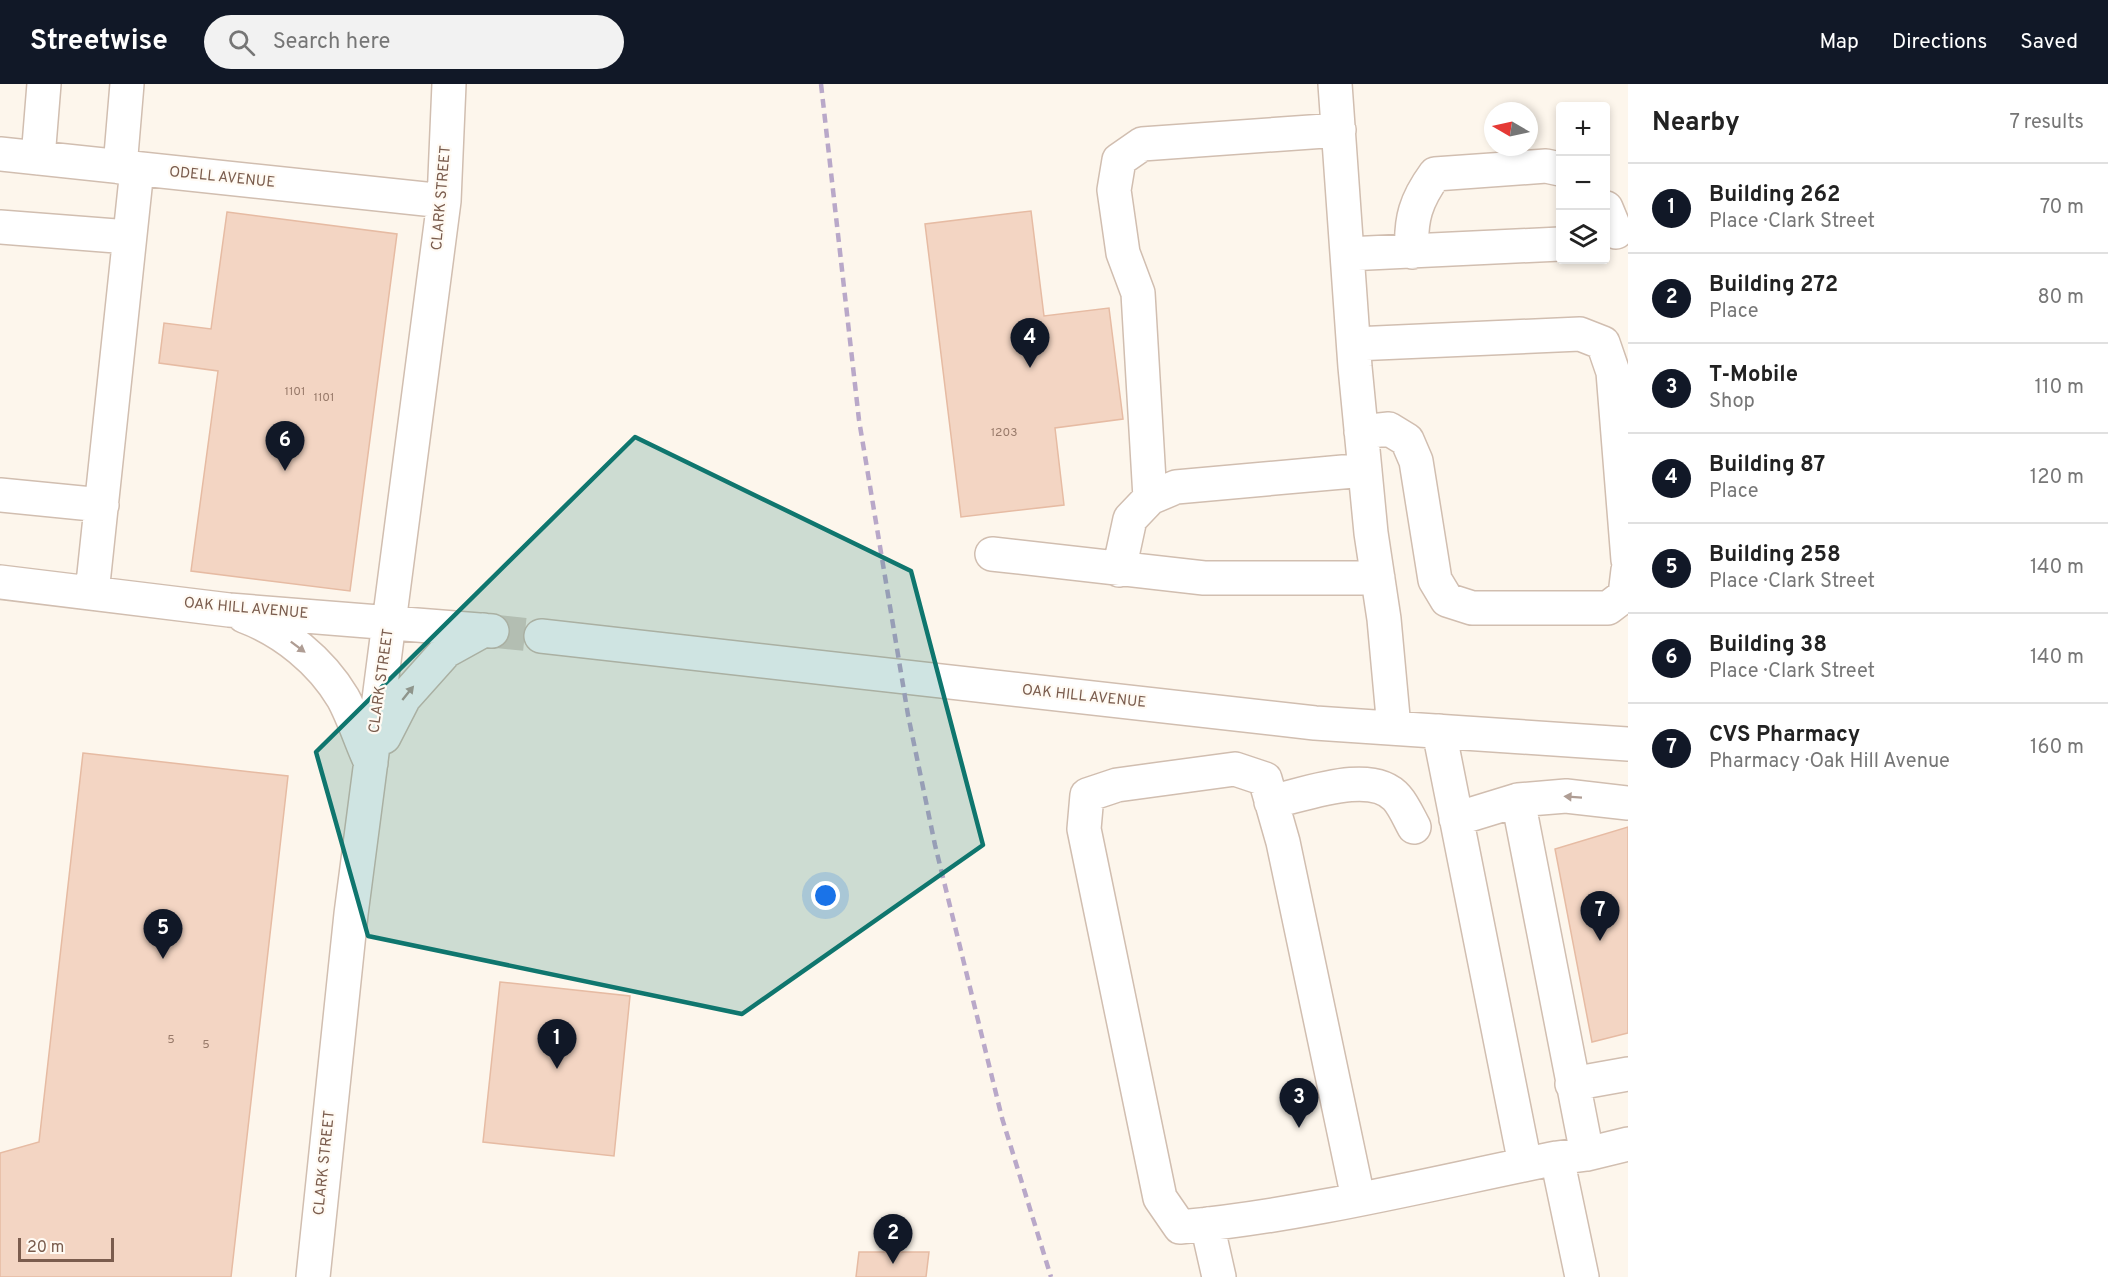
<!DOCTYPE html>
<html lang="en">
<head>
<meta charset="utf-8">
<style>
  body { margin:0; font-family:Overpass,sans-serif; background:#f2f2f2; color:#222 }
  .controls { position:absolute; right:18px; top:18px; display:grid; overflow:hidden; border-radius:6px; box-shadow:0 3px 9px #0003 }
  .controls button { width:54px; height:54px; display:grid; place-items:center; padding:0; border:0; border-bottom:2px solid #e0e0e0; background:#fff; color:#222; font:30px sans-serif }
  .compass { position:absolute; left:1484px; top:18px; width:54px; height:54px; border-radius:50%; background:#fff; box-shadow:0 3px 9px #0003; rotate:279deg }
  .scale { position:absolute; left:18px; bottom:15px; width:96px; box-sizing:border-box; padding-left:6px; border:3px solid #7a5c4d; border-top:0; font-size:16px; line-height:21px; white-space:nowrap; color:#7a5c4d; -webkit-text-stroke:4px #fffaf3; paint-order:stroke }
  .you { position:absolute; left:826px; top:812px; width:21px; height:21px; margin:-15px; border:4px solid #fff; border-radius:50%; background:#1a73e8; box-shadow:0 0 0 9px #1a73e833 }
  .badge { display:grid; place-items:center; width:39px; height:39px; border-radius:50%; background:#111827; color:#fff; font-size:20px; font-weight:700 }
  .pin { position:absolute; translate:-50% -50px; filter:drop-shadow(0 2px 3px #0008) }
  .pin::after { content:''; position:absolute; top:32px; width:21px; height:18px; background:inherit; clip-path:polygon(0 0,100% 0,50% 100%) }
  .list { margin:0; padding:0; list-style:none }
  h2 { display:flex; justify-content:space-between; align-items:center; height:78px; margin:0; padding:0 24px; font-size:26px }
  h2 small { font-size:20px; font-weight:400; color:#767676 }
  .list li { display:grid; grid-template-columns:39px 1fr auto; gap:18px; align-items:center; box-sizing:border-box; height:90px; padding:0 24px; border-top:2px solid #e0e0e0 }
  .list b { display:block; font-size:22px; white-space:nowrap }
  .list p { margin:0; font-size:20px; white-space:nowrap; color:#767676 }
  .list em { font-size:20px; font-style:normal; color:#767676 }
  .icon { flex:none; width:33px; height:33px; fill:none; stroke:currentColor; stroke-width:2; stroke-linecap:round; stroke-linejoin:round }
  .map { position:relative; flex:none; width:1628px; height:1193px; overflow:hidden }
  header { display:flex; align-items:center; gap:36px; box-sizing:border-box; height:84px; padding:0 30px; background:#111827; color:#fff }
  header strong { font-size:28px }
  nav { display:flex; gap:33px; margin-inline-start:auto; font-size:21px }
  .search { width:420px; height:54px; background:#f2f2f2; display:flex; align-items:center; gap:15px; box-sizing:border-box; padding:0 21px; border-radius:33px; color:#767676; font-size:22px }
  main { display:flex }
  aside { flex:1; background:#fff }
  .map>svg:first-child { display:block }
  .building { fill:#f3d5c3; stroke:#e6bba3; stroke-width:1.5 }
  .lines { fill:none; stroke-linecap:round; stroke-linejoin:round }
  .minor-tunnel { stroke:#dcd0c4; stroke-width:33; stroke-dasharray:33 16; stroke-linecap:butt }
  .minor-casing { stroke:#d1beb0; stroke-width:36 }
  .minor { stroke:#fff; stroke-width:33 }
  .rail { stroke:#b9a8c9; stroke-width:4.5; stroke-dasharray:9 6; stroke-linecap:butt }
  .oneway { fill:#af9d94 }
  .marked { fill:#0f766e; fill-opacity:0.2; stroke:#0f766e; stroke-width:4.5; stroke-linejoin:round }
  .labels { text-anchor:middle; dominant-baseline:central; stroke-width:4.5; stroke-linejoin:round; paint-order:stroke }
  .number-label { font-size:12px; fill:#987a6a }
  .street-label { font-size:15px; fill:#7a5c4d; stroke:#fffaf3 }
</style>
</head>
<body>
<header>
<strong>Streetwise</strong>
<div class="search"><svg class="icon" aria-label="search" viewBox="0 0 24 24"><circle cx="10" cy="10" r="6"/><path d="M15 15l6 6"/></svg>Search here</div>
<nav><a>Map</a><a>Directions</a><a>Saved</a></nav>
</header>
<main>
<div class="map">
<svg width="1628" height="1193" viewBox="0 0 1628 1193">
  <rect width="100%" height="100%" fill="#fdf6ec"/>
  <path class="building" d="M1031,127l13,105 65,-8 14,111 -68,9 9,77 -103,12 -36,-293z
    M227,128l170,22 -47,357 -159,-20 27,-200 -59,-8 5,-40 47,6z
    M83,669l205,23 -57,501h-231v-124l39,-11z
    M1628,743v206l-36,9 -37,-193z
    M500,898l130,14 -16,160 -131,-14z
    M859,1168h70l-3,25h-70z"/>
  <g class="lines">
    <path class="minor-tunnel" d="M492,547l49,5"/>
    <defs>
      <path id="minor" d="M1335,0l20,283 16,166 13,86 10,109
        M0,70l444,47
        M38,74l6,-74
        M120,83l7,-83
        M1606,124l10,24
        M0,143l129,10
        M1412,168c-2,-33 4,-52 23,-78l111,-8 14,3
        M1347,170l213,-10
        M1354,260l226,-10 23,9 10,29 15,188
        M1361,348l28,-3 18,11 9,21 19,119 12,20 25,8h136l17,-13 3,-25
        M0,411l102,10
        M1150,414l-12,-205 -15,-40 -9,-63 5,-30 23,-16 197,-14
        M992,470l212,24h174
        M1119,486l11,-51 20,-21 26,-11 189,-17
        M0,498l229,28 263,21
        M92,509l45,-424
        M244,532c40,15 77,45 99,82 11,20 18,44 28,65
        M541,552l774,87 313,21
        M1439,647l86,433
        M384,653l20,-39 42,-47 38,-21
        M1518,716l48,-4 62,7
        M1271,718c33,-7 101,-34 126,-4 7,8 12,20 17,29
        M1456,735l62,-19 69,354
        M1572,1000l56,-10
        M1557,1074l25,119
        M1358,1114l-75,-356 -18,-63 -30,-10 -118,16 -30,10 -3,34 76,369 20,29c127,-12 253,-44 377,-69l30,-4 41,-10
        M1207,1140l12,53
        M313,1193l38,-363 93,-713 5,-117"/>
    </defs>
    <use href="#minor" class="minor-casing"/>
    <use href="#minor" class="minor"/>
    <path class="rail" d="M821,0l38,336 49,295 27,130 67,273 49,159"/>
  </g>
  <defs><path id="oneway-solid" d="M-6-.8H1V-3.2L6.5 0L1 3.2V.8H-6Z" transform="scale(1.5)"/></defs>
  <g class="oneway">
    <use href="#oneway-solid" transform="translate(298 563) rotate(37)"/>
    <use href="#oneway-solid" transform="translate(408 609) rotate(-51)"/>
    <use href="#oneway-solid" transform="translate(1573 713) rotate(-176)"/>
  </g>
  <path class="marked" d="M635,353l276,134 72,274 -241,169 -374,-78 -52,-184z"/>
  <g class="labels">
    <g class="number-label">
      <text x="295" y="308">1101</text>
      <text x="324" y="314">1101</text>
      <text x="1004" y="349">1203</text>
      <text x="171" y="956">5</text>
      <text x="206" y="961">5</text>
    </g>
    <g class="street-label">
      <text transform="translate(222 94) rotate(6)">ODELL AVENUE</text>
      <text transform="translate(442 114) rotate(-85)">CLARK STREET</text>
      <text transform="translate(246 525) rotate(5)">OAK HILL AVENUE</text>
      <text transform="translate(382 597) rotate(-82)">CLARK STREET</text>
      <text transform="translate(1084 613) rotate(6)">OAK HILL AVENUE</text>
      <text transform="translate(325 1079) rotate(-84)">CLARK STREET</text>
    </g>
  </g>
</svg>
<div class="controls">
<button>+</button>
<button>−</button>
<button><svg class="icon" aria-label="layers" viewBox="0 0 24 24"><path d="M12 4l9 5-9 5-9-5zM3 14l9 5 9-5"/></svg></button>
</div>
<svg class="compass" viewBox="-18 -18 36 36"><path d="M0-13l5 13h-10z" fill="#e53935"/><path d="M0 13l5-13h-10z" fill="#767676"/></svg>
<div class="scale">20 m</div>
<div class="you"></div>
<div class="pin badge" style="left:557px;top:985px">1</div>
<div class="pin badge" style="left:893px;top:1180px">2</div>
<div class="pin badge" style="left:1299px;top:1044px">3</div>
<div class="pin badge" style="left:1030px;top:284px">4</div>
<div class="pin badge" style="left:163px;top:875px">5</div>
<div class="pin badge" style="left:285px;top:387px">6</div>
<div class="pin badge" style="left:1600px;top:857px">7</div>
</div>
<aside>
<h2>Nearby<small>7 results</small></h2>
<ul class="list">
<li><span class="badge">1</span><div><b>Building 262</b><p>Place · Clark Street</p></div><em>70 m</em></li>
<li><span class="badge">2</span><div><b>Building 272</b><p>Place</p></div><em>80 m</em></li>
<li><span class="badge">3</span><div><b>T-Mobile</b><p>Shop</p></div><em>110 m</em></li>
<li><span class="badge">4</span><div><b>Building 87</b><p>Place</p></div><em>120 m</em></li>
<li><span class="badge">5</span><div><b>Building 258</b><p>Place · Clark Street</p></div><em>140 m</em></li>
<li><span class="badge">6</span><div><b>Building 38</b><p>Place · Clark Street</p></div><em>140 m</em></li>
<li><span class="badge">7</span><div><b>CVS Pharmacy</b><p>Pharmacy · Oak Hill Avenue</p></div><em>160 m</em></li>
</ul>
</aside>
</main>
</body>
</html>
